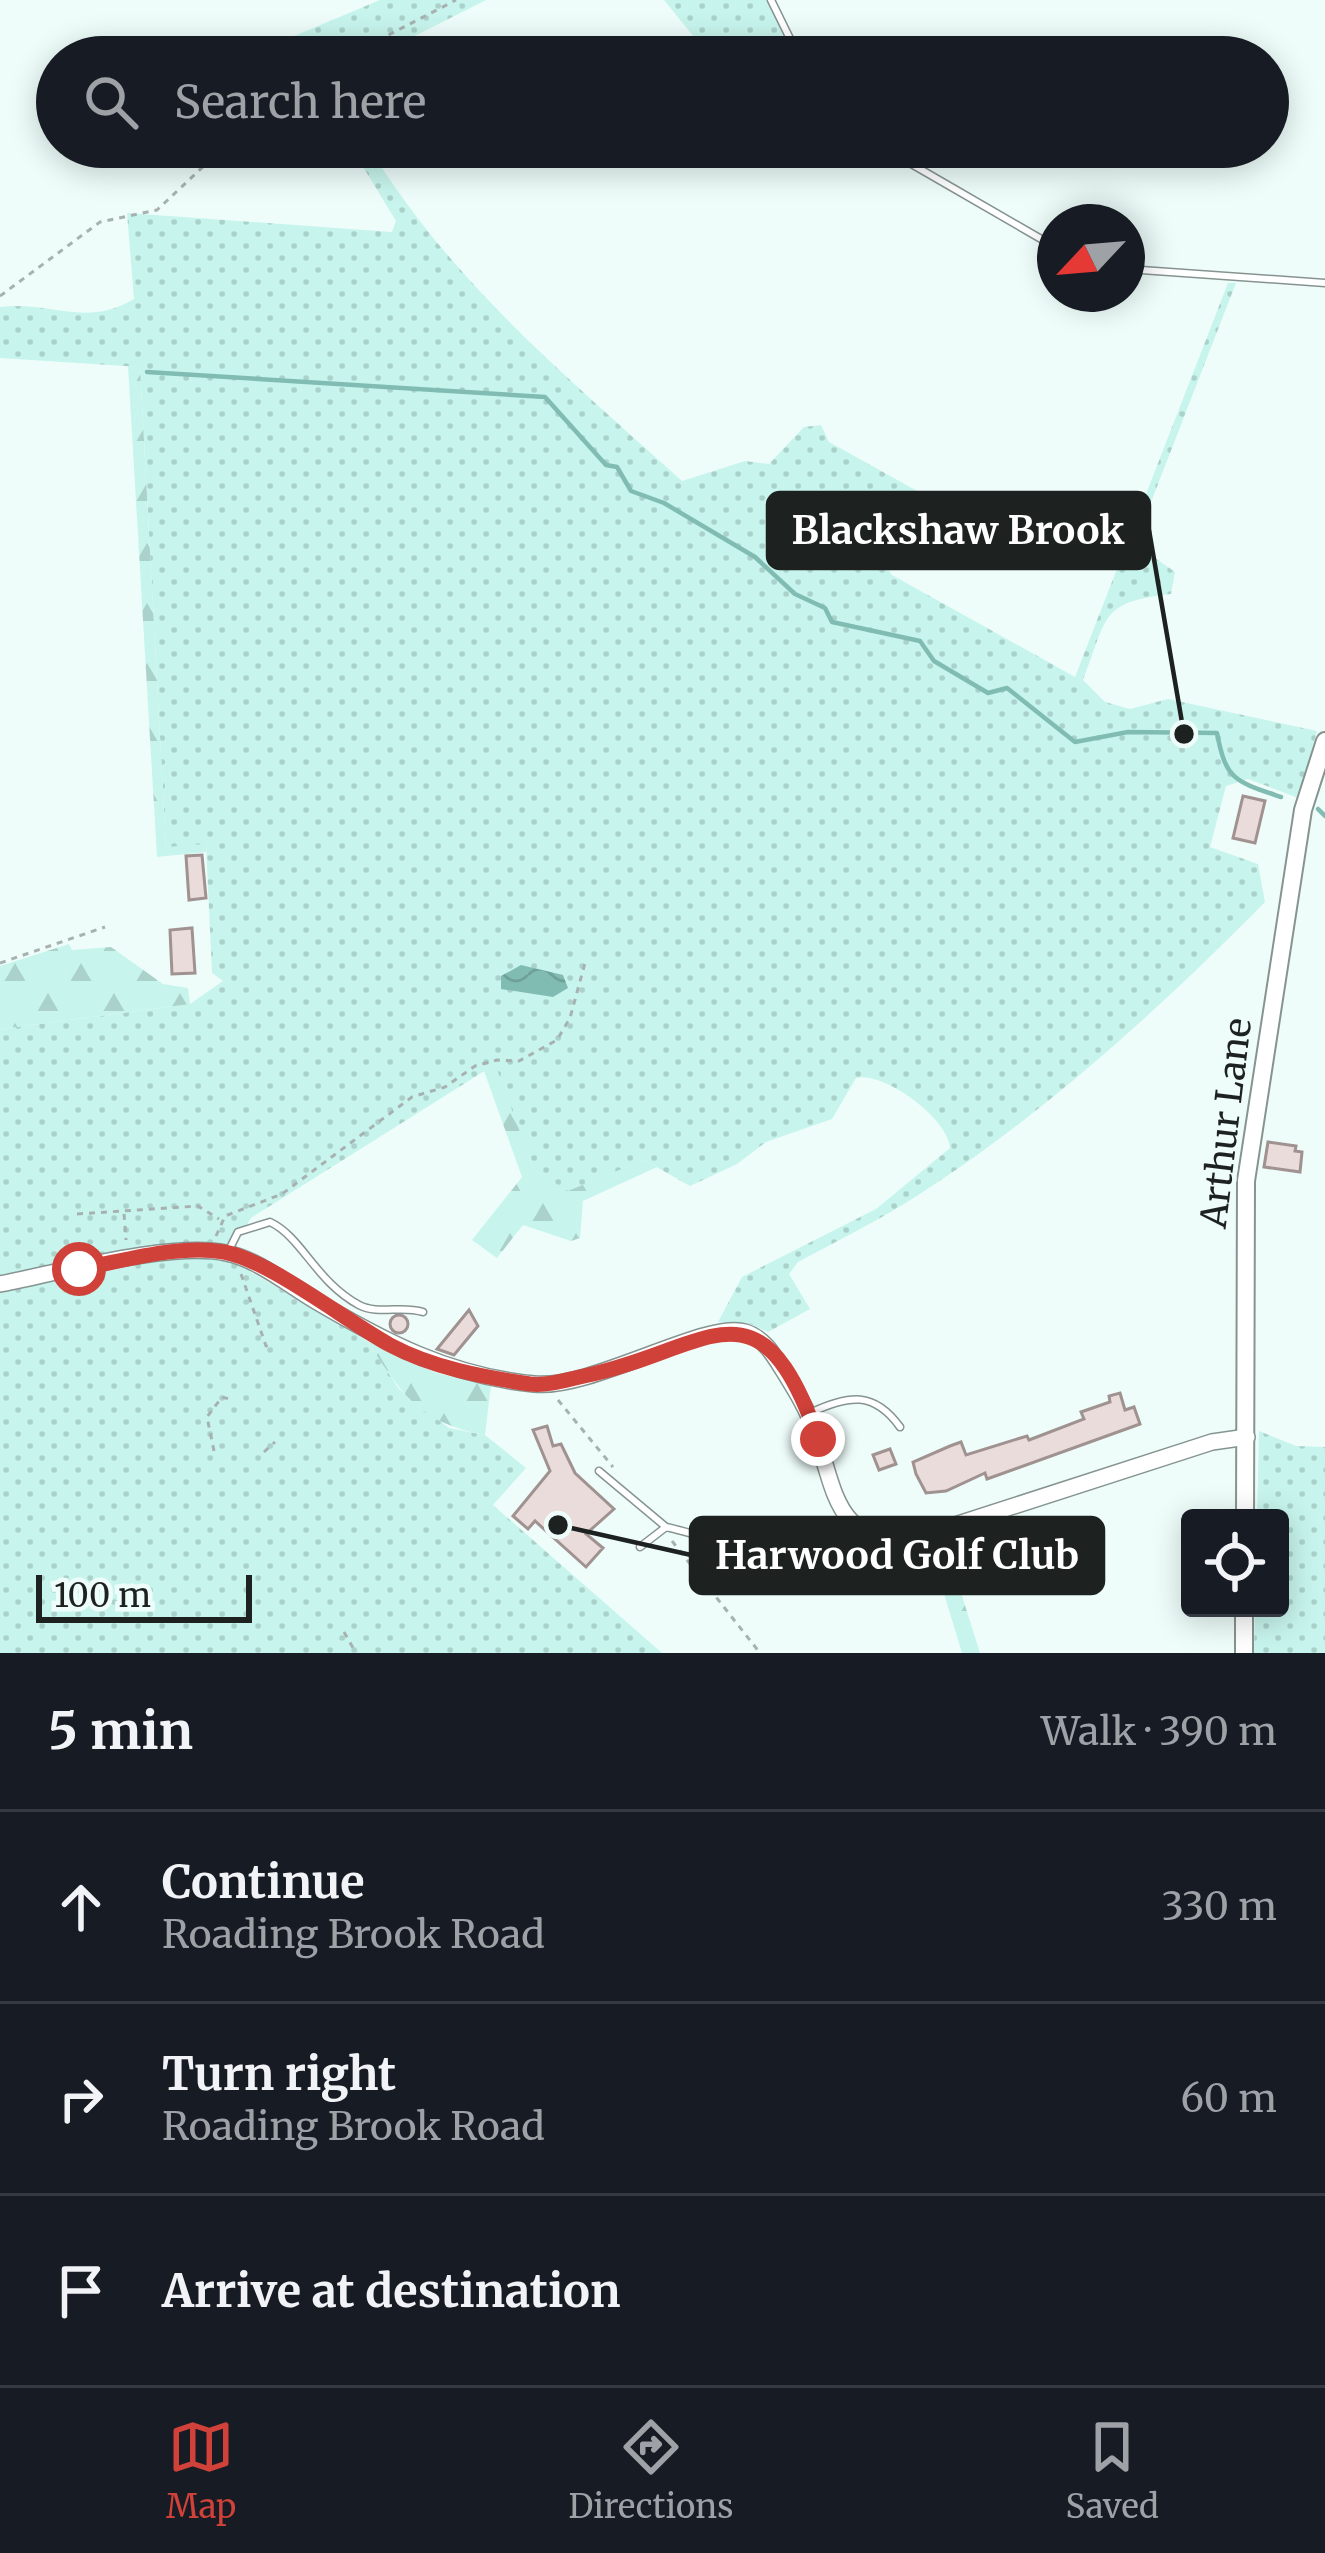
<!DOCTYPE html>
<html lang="en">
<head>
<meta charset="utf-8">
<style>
  body { margin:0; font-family:Merriweather,serif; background:#20242c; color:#f1f3f6 }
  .controls { position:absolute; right:36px; bottom:36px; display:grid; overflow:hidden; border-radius:12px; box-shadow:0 6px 30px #0003 }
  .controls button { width:108px; height:108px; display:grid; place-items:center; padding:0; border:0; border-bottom:3px solid #363941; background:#171b24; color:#f1f3f6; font:60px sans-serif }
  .compass { position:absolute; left:1037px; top:204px; width:108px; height:108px; border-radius:50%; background:#171b24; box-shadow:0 6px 30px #0003; rotate:244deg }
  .scale { position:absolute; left:36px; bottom:30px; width:216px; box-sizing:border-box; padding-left:12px; border:6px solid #1d2221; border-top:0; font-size:33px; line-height:42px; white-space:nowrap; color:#1d2221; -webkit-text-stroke:9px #eefdfa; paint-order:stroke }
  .stop { position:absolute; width:36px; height:36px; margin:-27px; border:9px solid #cf4139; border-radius:50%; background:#fff }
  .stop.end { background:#cf4139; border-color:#fff; box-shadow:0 3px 12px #0008 }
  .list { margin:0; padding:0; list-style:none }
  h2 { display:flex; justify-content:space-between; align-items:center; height:156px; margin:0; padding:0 48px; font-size:51px }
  h2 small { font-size:39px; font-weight:400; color:#9ea1a6 }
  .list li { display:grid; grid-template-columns:78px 1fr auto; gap:36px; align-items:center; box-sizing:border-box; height:192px; padding:0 48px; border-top:3px solid #363941 }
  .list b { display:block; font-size:45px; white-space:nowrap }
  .list p { margin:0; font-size:39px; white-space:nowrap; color:#9ea1a6 }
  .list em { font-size:39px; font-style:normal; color:#9ea1a6 }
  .icon { flex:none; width:66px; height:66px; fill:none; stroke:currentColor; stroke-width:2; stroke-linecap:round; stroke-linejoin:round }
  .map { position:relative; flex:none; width:1325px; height:1653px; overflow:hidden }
  .search { position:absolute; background:#171b24; box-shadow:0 6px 30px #0003; left:36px; right:36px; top:36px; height:132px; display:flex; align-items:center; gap:30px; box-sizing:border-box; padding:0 42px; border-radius:66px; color:#9ea1a6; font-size:45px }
  .sheet { height:732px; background:#171b24 }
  nav { display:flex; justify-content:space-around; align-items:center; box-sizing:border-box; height:168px; border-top:3px solid #363941; background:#171b24; font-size:33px; color:#9ea1a6 }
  nav a { display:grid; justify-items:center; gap:6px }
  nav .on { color:#cf4139 }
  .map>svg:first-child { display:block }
  .grass { fill:url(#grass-dots) }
  .forest { fill:url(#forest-firs) }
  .water { fill:url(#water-waves) }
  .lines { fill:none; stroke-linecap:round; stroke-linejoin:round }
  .stream { stroke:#81bcb2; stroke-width:4.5 }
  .building { fill:#eadcda; stroke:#9f9290; stroke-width:3 }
  .service-casing { stroke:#869491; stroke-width:9 }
  .tertiary-casing { stroke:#869491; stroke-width:18 }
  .secondary-casing { stroke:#869491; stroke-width:20 }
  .path { stroke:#a7b2b0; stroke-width:3; stroke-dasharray:6 6; stroke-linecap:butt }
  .service { stroke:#fff; stroke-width:6 }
  .tertiary { stroke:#fff; stroke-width:15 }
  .secondary { stroke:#fff; stroke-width:16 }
  .route { stroke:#cf4139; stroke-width:15 }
  .labels { text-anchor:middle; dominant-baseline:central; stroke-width:9; stroke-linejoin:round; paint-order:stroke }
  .street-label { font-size:36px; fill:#1d2221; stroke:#eefdfa }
  .leader { fill:none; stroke:#1d2221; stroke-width:4.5 }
  .callout-dot { fill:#1d2221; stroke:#eefdfa; stroke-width:4.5 }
  .callout { fill:#1d2221; stroke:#1d2221; stroke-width:4.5 }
  .callout-label { font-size:39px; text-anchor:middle; font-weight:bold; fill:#fff }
</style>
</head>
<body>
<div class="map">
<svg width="1325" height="1653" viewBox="0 0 1325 1653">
  <defs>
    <pattern id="grass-dots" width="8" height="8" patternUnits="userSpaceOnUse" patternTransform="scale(3)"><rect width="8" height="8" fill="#c7f5ed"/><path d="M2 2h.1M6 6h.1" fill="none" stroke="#aad2cb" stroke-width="1.8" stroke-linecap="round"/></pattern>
    <pattern id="forest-firs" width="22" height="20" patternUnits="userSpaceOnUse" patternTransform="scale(3)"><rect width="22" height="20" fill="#c7f5ed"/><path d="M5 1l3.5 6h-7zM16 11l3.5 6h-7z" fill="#aad2cb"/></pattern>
    <pattern id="water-waves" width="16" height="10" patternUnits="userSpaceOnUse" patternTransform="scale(3)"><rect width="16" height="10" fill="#81bcb2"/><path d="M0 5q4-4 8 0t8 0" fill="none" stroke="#6fa199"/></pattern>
  </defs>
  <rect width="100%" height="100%" fill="#eefdfa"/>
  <path class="grass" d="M380,0h106l-113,57h-76l-10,-18z
    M664,0h104l27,57h-85z
    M351,147h18c81,134 198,230 313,334l63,-20 24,3 35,-37 17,-2 8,17 90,50 -39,65 12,18 183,102 153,-394h8l-97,250 2,15 34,24 -4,22c-72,8 -63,23 -88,86l22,22 25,7 38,-10 149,32 -19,67 -50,-19 -22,7 -16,61 48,17 7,38c-105,107 -233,223 -361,302 -34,21 -71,39 -106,58l-9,12 21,35 -42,23 -20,-9 -30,-1 24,-45 134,-68 74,-61c-1,-29 -66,-77 -94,-70l-24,41 -66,23 -29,22 -47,22 -46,-26 -76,32 -34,-22 -40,-105 -243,153 -16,25 6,23 126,75 32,48 50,39 36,7 41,33 -33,37 169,148h-662v-624l190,-25 33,-23 -11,-8 -6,-128 -40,3 -26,-481 -140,-9v-51c50,-6 86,21 134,-8l-7,-86 265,19 4,-11z
    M1259,1431l37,15 29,1v206h-71l1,-45h25v-90h-23z"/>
  <path class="forest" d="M128,366l12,1 26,480 40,-3v8l-49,5z
    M69,944l3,6 39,-3 52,37 25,4 2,16 -190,25v-63z
    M495,1064l39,106 34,21 76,-31 13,7 -74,34 -3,37 -9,3 -48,-16 -26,33 -25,-18 50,-63 -38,-106z
    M367,1341l69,32 55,12 -6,50c-67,-13 -82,-40 -118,-94z
    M1017,1516l-72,26 35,111h-18l-34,-112z"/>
  <path class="water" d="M521,965l42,10 5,13 -15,9 -52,-8v-13z"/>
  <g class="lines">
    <path class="stream" d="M147,372l398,25 61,68 11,2 14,24 33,12 91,54 40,37 30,14 7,14 88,19 14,20 54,32 19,-5 68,54 53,-10 89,1c9,47 17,48 64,64
      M1318,809l7,7"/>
  </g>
  <path class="building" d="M1243,796l22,5 -10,42 -22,-5z
    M202,855l4,43 -17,2 -3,-44z
    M192,928l3,45 -23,1 -2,-44z
    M1268,1142l28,4 -1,5 7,1 -2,20 -36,-5z
    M469,1310l9,16 -24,29 -17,-6z
    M390 1324a9 9 0 1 1 18 0a9 9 0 1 1-18 0Z
    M1120,1393l5,17 9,-3 6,17 -153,55 -2,-6 -39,18 -20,2 -10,-19 -3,-12 37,-16 11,-4 5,13 61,-19 2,4 55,-21 -3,-7 29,-10 -1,-6z
    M547,1426l6,20 8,-2 14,29 39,36 -28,25 17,14 -17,19 -51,-46 -7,8 -15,-13 37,-45 -17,-41z
    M890,1449l6,15 -17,6 -6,-15z"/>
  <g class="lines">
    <defs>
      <path id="service" d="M771,0l28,57
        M882,147l173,100
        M1127,269l198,14
        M229,1250l9,-18 32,-10c32,15 46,60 89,83 19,10 43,0 64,7
        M812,1412c37,-17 62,-21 88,15
        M599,1471l67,56
        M640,1547l26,-20c66,15 158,56 218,14"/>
      <path id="tertiary" d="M0,1284c57,-11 172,-43 226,-31 31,6 61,31 88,47 71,42 136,76 220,84 57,6 173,-64 211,-52 19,6 28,22 38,38 13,21 25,40 33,64 21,66 22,115 108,101l288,-93 35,-5"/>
      <path id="secondary" d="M1245,1518l1,-337 57,-371 22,-69
        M1244,1653v-45"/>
    </defs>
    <use href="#service" class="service-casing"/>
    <use href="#tertiary" class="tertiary-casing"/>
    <use href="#secondary" class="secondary-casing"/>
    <path class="path" d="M346,57l110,-57
      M0,296l100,-74 57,-12 67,-63
      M0,963l105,-36
      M77,1214l121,-8 21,13
      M124,1214l2,26
      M216,1236l9,-20 57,-22 130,-97 33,-10 30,-21 22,-6 22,1 38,-21 13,-22 15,-55
      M241,1274l25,72 7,-3
      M558,1400l55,67
      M214,1451l-7,-34 15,-20 11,3
      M264,1452l11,-10
      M672,1541l88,112
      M344,1632l12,21"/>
    <use href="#service" class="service"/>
    <use href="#tertiary" class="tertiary"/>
    <use href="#secondary" class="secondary"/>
  </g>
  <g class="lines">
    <path class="route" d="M79,1269c45,-8 100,-25 145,-17 45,8 122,69 166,93 43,23 93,32 140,39 18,2 36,-4 54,-8 124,-25 175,-107 234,63"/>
  </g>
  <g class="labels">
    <g class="street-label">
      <text transform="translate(1226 1123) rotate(-83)">Arthur Lane</text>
    </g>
  </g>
  <path class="leader" d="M1184 734L1149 530M558 1525L691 1555"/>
  <g class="callout-dot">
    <circle cx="1184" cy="734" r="12"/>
    <circle cx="558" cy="1525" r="12"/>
  </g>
  <g class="callout">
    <rect x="768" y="493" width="381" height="75" rx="12"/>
    <rect x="691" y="1518" width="412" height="75" rx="12"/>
  </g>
  <g class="callout-label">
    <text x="958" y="544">Blackshaw Brook</text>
    <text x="897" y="1569">Harwood Golf Club</text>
  </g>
</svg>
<div class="controls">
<button><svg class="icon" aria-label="locate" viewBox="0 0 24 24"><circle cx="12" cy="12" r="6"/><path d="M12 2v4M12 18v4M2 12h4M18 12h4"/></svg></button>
</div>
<svg class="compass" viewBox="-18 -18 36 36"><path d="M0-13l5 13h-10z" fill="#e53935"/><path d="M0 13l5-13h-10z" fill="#9ea1a6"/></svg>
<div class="scale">100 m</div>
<div class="stop" style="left:79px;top:1269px"></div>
<div class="stop end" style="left:818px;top:1439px"></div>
<div class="search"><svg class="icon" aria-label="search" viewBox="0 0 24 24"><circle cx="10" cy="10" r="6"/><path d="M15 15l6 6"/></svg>Search here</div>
</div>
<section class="sheet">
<h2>5 min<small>Walk · 390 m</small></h2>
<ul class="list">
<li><svg class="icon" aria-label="ahead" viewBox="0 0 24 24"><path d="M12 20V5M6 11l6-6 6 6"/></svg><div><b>Continue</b><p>Roading Brook Road</p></div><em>330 m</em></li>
<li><svg class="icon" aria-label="right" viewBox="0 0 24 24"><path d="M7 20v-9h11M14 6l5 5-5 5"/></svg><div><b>Turn right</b><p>Roading Brook Road</p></div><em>60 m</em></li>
<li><svg class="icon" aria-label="arrive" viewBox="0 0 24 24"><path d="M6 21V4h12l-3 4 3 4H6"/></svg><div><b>Arrive at destination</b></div></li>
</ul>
</section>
<nav>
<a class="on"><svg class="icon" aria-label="map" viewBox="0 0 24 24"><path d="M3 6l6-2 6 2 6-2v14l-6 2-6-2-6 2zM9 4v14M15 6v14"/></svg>Map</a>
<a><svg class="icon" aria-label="directions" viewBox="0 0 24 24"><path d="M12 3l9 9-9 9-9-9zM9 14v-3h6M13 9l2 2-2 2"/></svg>Directions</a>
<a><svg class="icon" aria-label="saved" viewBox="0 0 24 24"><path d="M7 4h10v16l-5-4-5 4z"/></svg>Saved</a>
</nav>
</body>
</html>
